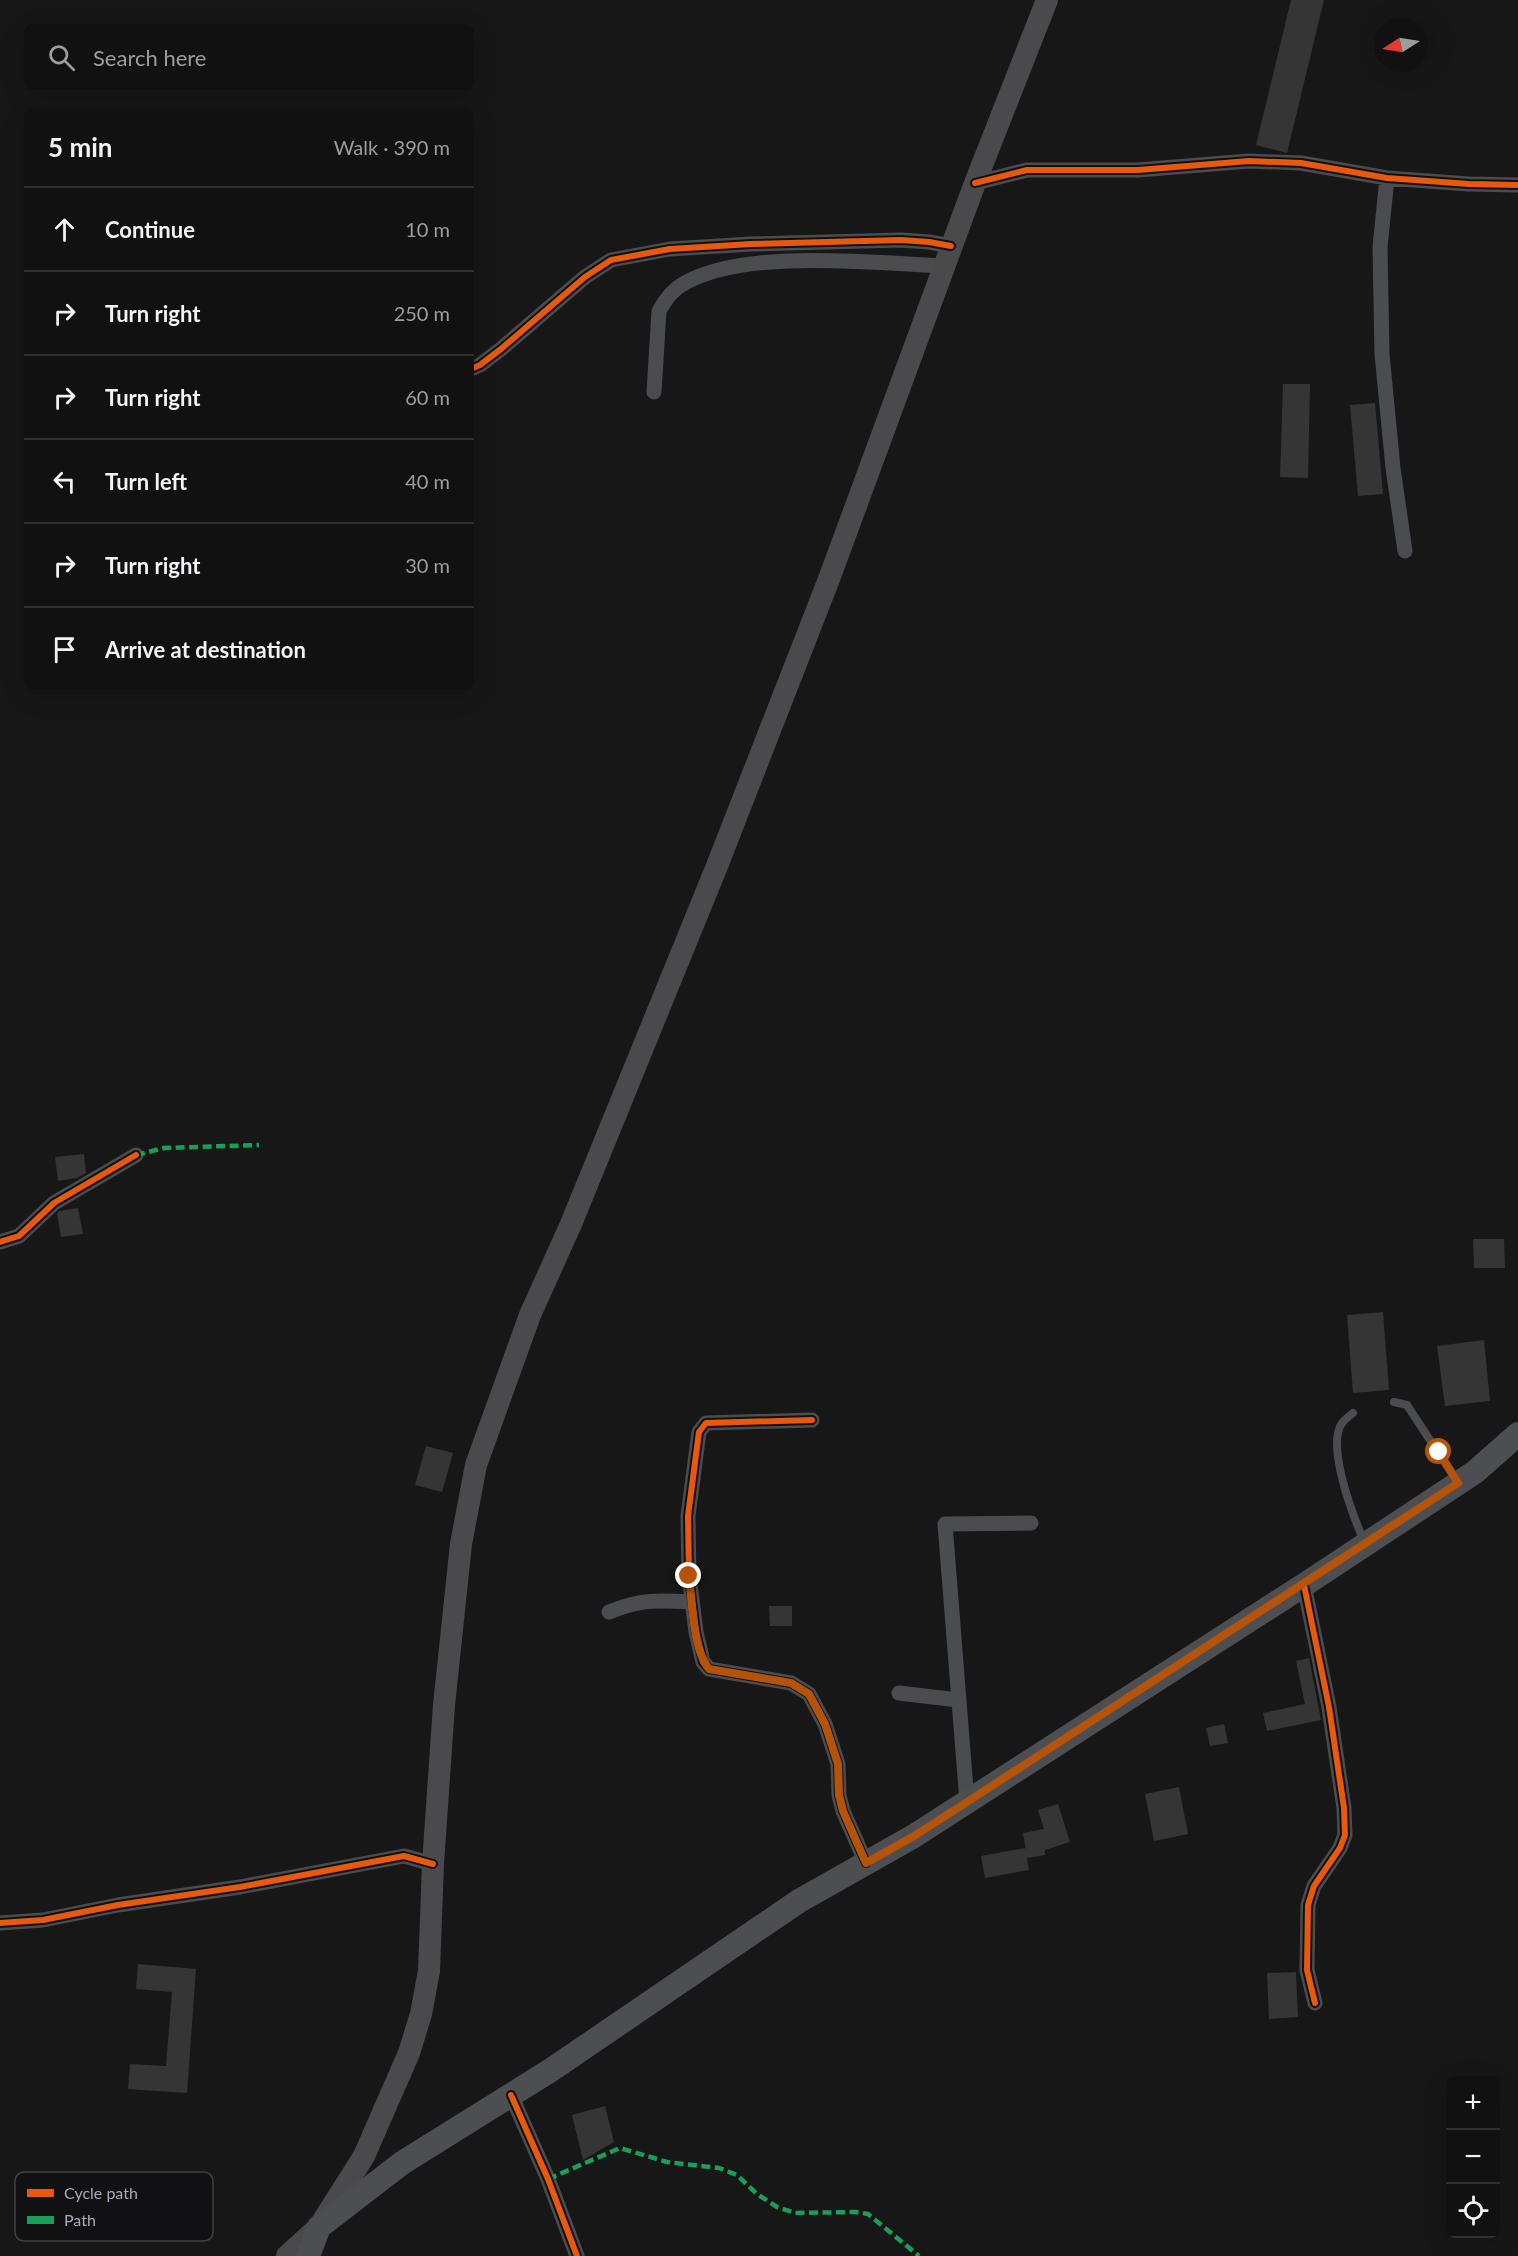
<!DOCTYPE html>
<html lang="en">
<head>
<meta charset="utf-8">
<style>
  body { margin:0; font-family:Lato,sans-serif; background:#1a1a1a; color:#f1f3f6 }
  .controls { position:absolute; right:18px; bottom:18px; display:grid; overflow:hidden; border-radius:9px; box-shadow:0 6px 24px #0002 }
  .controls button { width:54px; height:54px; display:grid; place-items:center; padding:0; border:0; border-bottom:2px solid #303131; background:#111; color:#f1f3f6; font:30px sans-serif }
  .compass { position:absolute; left:1374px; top:18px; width:54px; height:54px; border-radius:50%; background:#111; box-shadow:0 6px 24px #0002; rotate:258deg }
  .stop { position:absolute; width:18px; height:18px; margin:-14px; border:4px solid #b45309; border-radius:50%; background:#fff }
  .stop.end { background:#b45309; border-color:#fff; box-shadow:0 2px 6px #0008 }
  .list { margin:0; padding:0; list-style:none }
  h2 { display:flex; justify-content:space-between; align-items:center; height:78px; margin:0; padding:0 24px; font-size:26px }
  h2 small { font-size:20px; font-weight:400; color:#9c9d9f }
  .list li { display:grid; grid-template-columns:39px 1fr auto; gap:18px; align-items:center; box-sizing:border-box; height:84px; padding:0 24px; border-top:2px solid #303131 }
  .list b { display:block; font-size:22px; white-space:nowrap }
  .list em { font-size:20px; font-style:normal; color:#9c9d9f }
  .icon { flex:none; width:33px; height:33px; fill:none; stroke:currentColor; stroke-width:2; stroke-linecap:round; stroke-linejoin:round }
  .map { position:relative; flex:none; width:1518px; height:2256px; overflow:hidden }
  .search { position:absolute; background:#111; box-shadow:0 6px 24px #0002; left:24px; top:24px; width:450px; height:66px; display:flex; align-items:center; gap:15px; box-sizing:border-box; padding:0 21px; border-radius:9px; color:#9c9d9f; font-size:22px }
  .panel { position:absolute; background:#111; box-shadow:0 6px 24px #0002; left:24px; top:108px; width:450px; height:582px; border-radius:9px }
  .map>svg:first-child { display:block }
  .building { fill:#353536 }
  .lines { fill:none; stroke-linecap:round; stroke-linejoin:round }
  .lane { stroke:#4b4c4f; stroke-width:8 }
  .street { stroke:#4b4c4f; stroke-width:15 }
  .secondary { stroke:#4a4a4d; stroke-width:22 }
  .primary { stroke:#4d4e51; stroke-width:24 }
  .quiet { stroke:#1a9f57; stroke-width:4.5; stroke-dasharray:9 4.5; stroke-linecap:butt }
  .cycleway-casing { stroke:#111113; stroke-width:10 }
  .cycleway { stroke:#e8590c; stroke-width:6 }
  .route { stroke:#b45309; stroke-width:8 }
  .key { fill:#111113; stroke:#3e4044; stroke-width:1.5 }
  .key-label { font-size:16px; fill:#a8acb7 }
</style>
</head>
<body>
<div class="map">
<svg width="1518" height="2256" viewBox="0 0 1518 2256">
  <rect width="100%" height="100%" fill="#171717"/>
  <path class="building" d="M1291,0h33l-37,153 -31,-8z
    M1283,384h27l-2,94 -28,-1z
    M1375,403l8,91 -25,2 -8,-91z
    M84,1154l2,19 -9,5 -19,3 -3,-24z
    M78,1208l5,26 -22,3 -4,-23 2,-3z
    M1473,1239h31l1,29h-31z
    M1383,1312l6,78 -36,3 -6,-78z
    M1484,1340l6,61 -45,5 -8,-60z
    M426,1446l27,7 -11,39 -27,-7z
    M769,1606h23v20h-22z
    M1309,1658l12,62 -54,11 -4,-18 42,-9 -9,-43z
    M1224,1724l4,19 -18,3 -4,-18z
    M1179,1787l9,47 -34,7 -9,-47z
    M1058,1804l12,38 -25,8v5l-18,3 2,12 -44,8 -4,-22 44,-8 1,3 -3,-18 21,-4 -6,-19z
    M138,1964l58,5 -9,124 -59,-4 2,-25 36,2 6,-74 -36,-3z
    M1296,1972l2,45 -29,2 -2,-46z
    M605,2106l9,36 -31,18 -11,-45z"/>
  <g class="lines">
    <path class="lane" d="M1394,1402l13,3 49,75
      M1353,1413c-3,3 -8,6 -11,10 -16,23 11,93 22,118"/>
    <path class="street" d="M1387,178l-7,69 2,107 11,114 12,83
      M975,183l52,-13h111l111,-9 52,2 86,15 82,6 49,1
      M471,369l9,-4 21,-16 84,-72 26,-17 59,-11 81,-5 150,-4 28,2 22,4
      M654,392l5,-81c6,-11 13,-21 24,-27 61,-36 191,-21 261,-18
      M0,1242l19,-6 35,-33 82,-48
      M812,1420l-106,3 -7,9 -11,84 1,60 7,56 7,30 6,7 82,14 18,11 16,30 13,40 1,31 4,16 23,52
      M1304,1585l25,122 15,101 1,27 -5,13 -26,38 -6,19 -1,65 8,33
      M609,1612c32,-13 49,-12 83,-10
      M899,1693l59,7
      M967,1802l-22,-278 86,-1
      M0,1923l43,-3 75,-15 122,-18 164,-31 29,8
      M511,2095l37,84 29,77"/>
    <path class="secondary" d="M287,2256l32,-29 45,-71 45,-103 12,-39 8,-43 4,-107 11,-159 17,-161 15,-79 54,-150 41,-91 146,-358 112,-287 146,-396 72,-183"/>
    <path class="primary" d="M308,2256l11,-29 83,-64 149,-93 248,-169 115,-65 390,-251 171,-113 43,-38"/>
    <path class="quiet" d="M136,1155l28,-7 95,-3
      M548,2179l72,-31 47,14 52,6 18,7 20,19 20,13 18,6 61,-1 12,2 51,42"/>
    <defs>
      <path id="cycleway" d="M975,183l52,-13h111l111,-9 52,2 86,15 82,6 49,1
        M471,369l9,-4 21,-16 84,-72 26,-17 59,-11 81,-5 150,-4 28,2 22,4
        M0,1242l19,-6 35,-33 82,-48
        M812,1420l-106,3 -7,9 -11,84 1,60 7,56 7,30 6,7 82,14 18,11 16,30 13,40 1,31 4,16 23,52
        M1304,1585l25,122 15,101 1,27 -5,13 -26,38 -6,19 -1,65 8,33
        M0,1923l43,-3 75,-15 122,-18 164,-31 29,8
        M511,2095l37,84 29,77"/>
    </defs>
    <use href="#cycleway" class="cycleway-casing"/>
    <use href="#cycleway" class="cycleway"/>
  </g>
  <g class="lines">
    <path class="route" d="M689,1576c3,25 4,74 20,93l82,14 18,11 16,30 13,40 1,31 4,16 23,52 48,-27 53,-34 491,-319 -19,-31"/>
  </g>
  <rect x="15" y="2172" width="198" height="69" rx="9" class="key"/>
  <rect x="27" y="2189" width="27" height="8" fill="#e8590c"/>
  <rect x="27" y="2216" width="27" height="8" fill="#1a9f57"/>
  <g class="key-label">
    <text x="64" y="2199">Cycle path</text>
    <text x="64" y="2226">Path</text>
  </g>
</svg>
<div class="controls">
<button>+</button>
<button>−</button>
<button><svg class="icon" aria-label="locate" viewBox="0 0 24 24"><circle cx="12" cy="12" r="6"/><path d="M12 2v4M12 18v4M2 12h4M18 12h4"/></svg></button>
</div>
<svg class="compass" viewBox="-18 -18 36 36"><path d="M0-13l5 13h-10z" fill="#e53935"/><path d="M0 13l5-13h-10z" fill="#9c9d9f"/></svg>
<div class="stop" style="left:1439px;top:1452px"></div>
<div class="stop end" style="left:689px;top:1576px"></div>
<div class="search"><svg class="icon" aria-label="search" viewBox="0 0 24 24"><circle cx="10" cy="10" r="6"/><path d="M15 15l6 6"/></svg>Search here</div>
<section class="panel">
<h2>5 min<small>Walk · 390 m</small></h2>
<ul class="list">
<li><svg class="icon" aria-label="ahead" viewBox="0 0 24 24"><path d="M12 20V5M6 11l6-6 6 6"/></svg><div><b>Continue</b></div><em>10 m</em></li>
<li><svg class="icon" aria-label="right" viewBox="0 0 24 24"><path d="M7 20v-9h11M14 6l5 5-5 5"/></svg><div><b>Turn right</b></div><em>250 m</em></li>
<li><svg class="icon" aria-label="right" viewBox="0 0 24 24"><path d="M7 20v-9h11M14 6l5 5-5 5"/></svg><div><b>Turn right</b></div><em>60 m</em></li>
<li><svg class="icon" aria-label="left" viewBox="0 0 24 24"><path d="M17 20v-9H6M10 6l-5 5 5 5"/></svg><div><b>Turn left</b></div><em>40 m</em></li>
<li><svg class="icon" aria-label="right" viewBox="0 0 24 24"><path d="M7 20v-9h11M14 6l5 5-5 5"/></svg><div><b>Turn right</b></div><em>30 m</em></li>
<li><svg class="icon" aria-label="arrive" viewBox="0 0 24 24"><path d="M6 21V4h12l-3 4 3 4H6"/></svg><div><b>Arrive at destination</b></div></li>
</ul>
</section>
</div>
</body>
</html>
